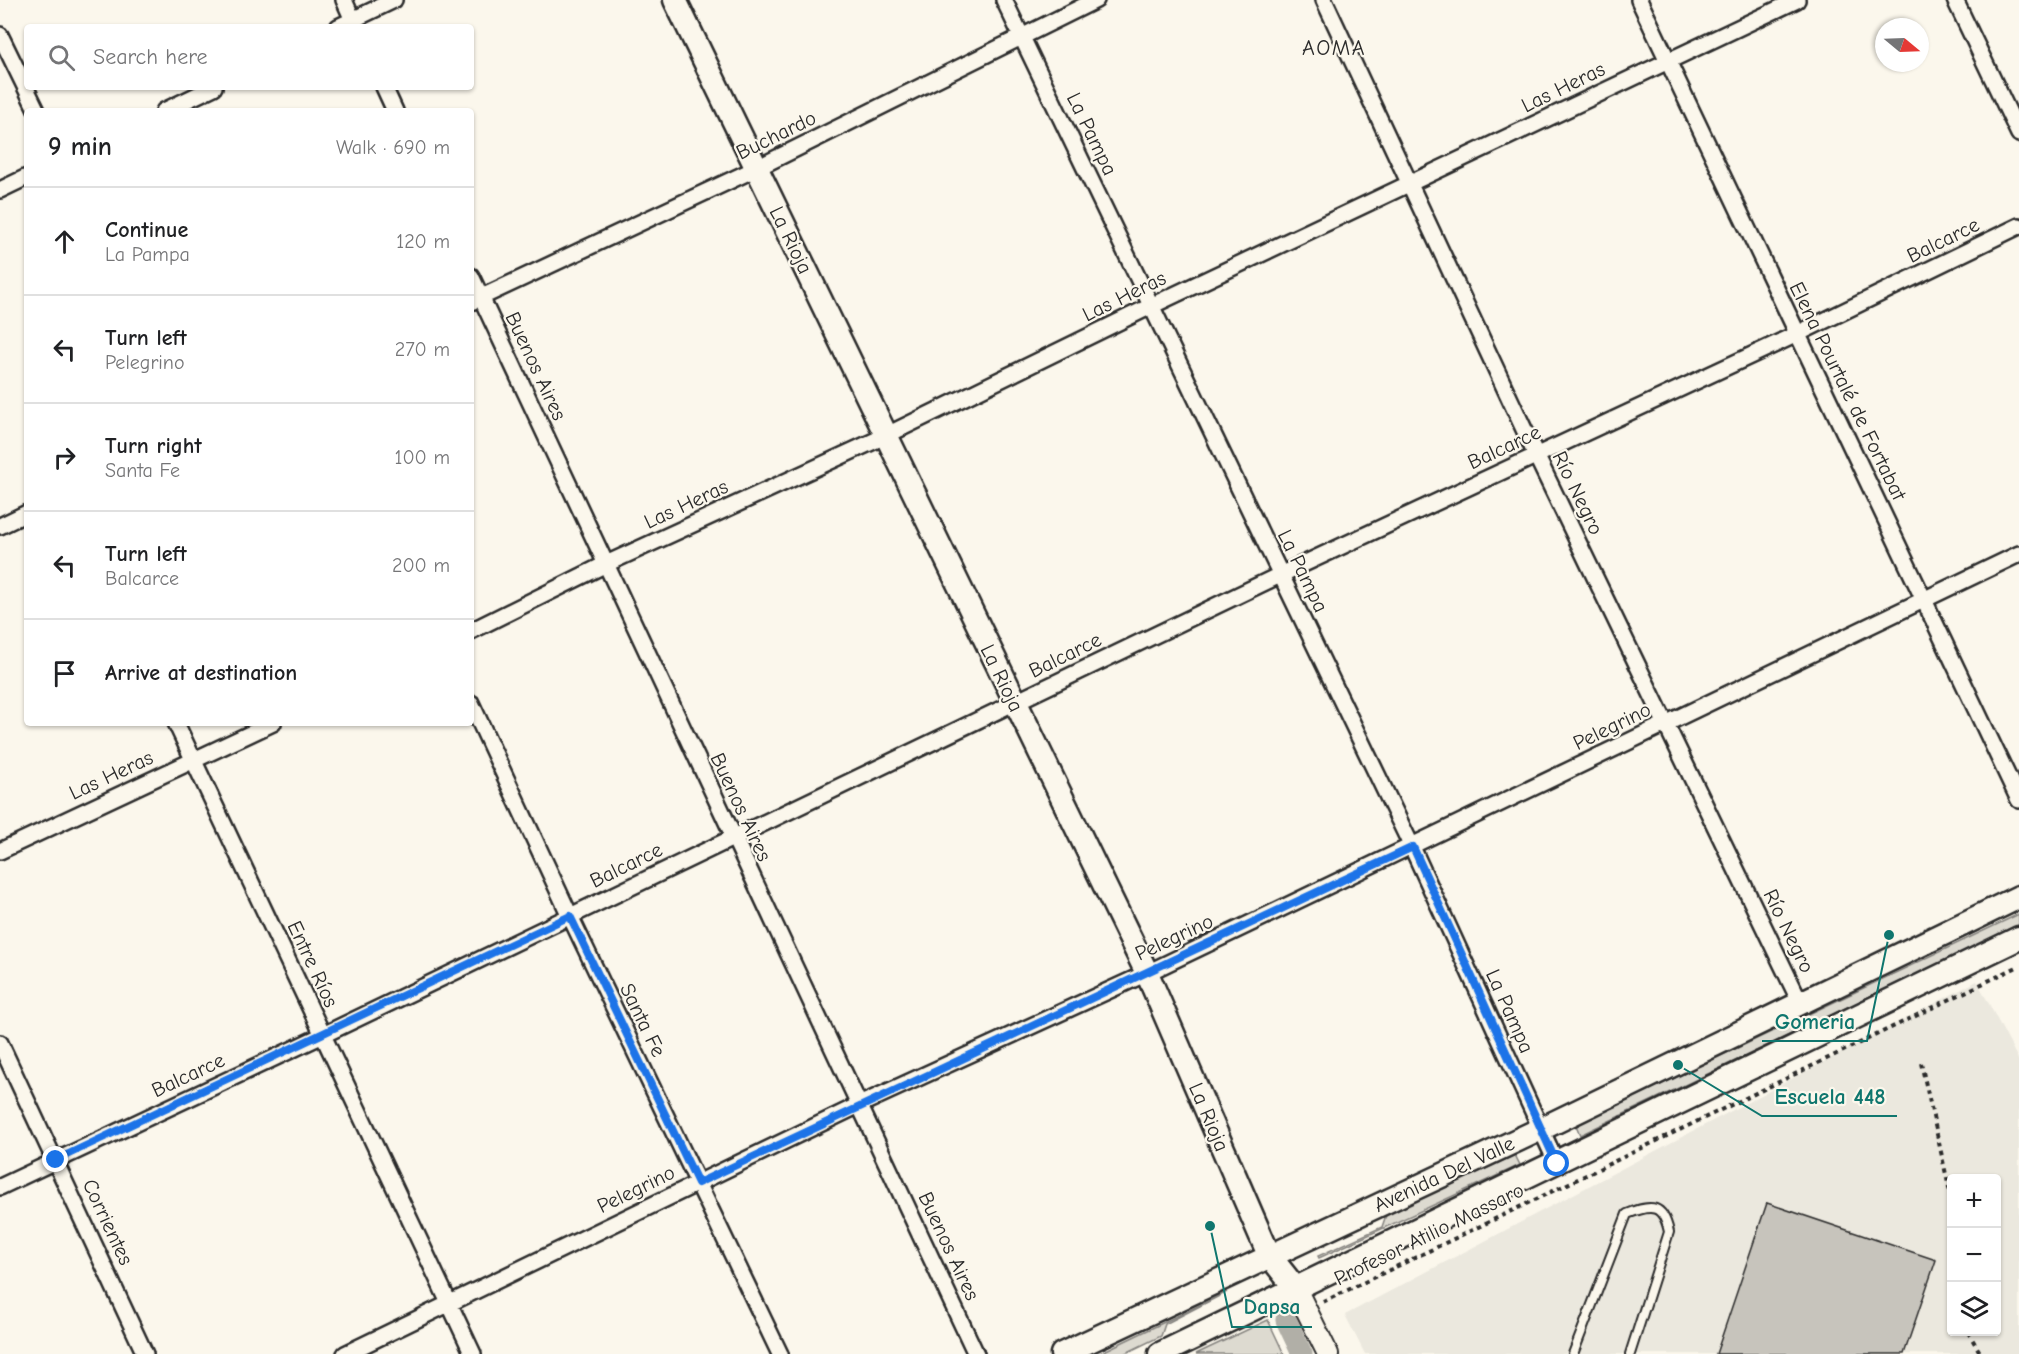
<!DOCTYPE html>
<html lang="en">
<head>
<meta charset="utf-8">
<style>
  body { margin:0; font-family:"Comic Neue",sans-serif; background:#f2f2f2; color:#202124 }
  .controls { position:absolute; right:18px; bottom:18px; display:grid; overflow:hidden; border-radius:6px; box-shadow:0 2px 4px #0004 }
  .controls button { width:54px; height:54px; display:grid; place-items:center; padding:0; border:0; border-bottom:2px solid #e0e0e0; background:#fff; color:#202124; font:30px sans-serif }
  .compass { position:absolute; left:1875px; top:18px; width:54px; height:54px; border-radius:50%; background:#fff; box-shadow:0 2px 4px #0004; rotate:109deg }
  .stop { position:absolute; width:18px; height:18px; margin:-14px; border:4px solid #1a73e8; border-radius:50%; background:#fff }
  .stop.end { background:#1a73e8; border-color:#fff; box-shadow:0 2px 6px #0008 }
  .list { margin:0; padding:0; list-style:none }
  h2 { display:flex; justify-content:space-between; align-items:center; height:78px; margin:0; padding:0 24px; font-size:26px }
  h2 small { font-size:20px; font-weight:400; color:#757577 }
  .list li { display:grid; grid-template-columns:39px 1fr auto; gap:18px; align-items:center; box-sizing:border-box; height:108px; padding:0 24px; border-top:2px solid #e0e0e0 }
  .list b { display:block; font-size:22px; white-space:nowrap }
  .list p { margin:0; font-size:20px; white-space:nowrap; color:#757577 }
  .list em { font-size:20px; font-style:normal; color:#757577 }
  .icon { flex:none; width:33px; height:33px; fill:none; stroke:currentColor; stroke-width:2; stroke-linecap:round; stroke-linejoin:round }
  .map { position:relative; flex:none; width:2019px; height:1354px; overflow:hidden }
  .search { position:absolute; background:#fff; box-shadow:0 2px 4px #0004; left:24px; top:24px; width:450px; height:66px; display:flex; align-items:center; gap:15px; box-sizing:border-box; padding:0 21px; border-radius:6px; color:#757577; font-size:22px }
  .panel { position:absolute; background:#fff; box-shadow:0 2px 4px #0004; left:24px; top:108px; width:450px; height:618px; border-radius:6px }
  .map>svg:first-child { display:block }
  .built { fill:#ebe8de; fill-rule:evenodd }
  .green { fill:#dddad0; stroke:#84827e; stroke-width:1.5 }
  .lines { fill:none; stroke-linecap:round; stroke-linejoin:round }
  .canal { stroke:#b1afa7; stroke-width:21 }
  .building { fill:#c7c4bc; stroke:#2b2b2b; stroke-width:1.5 }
  .service-casing { stroke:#2b2b2b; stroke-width:12 }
  .minor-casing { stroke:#2b2b2b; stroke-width:20 }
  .tertiary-casing { stroke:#2b2b2b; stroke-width:24 }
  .secondary-casing { stroke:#2b2b2b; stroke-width:27 }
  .path { stroke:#2b2b2b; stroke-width:4; stroke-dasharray:4.5 4.5; stroke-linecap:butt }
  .service { stroke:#fbf7ec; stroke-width:8 }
  .minor { stroke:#fbf7ec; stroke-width:15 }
  .tertiary { stroke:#fbf7ec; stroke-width:20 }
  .secondary { stroke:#fbf7ec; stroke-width:22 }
  .route { stroke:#1a73e8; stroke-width:8 }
  .labels { text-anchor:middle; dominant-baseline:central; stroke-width:4.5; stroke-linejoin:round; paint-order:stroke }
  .street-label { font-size:21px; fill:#2b2b2b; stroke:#fbf7ec }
  .neighbourhood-label { font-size:22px; letter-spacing:1.5px; fill:#2b2b2b; stroke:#fbf7ec }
  .leader { fill:none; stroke:#0f766e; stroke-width:2 }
  .callout-dot { fill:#0f766e; stroke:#fbf7ec; stroke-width:2 }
  .callout-label { font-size:22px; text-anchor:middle; font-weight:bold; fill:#0f766e; stroke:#fbf7ec; stroke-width:4.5; stroke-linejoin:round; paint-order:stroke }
</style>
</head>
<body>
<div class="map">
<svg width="2019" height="1354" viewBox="0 0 2019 1354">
  <rect width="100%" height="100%" fill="#fbf7ec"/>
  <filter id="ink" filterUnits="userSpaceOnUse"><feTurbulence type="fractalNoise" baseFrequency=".0167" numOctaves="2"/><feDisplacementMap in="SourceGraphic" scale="12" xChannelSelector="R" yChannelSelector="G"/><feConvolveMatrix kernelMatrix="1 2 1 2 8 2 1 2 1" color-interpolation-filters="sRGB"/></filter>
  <g filter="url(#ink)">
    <path class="built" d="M1977,981l42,80v293h-654l-20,-39zM1952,1178h44v154h-44z"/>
    <path class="green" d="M2019,914v11l-439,210 -4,-10z
      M1515,1155l5,10 -201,93 -1,-2 64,-29 4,-12z
      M1227,1292l-62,32 -4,12 -37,18h-26z
      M1268,1320l16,34h-88z"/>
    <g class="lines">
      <path class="canal" d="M1286,1320l16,34"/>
    </g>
    <path class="building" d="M1767,1203l169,57 -32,94h-188z"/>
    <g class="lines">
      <defs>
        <path id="service" d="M1573,1354l54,-140c25,-10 36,-10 42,18l-39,122"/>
        <path id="minor" d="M344,0l12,27
          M1004,0l408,847 145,317
          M1324,0l212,455 264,547
          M1639,0l380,800
          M1955,0l64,134
          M338,27l56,-27
          M0,35l37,76
          M384,87l11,24
          M164,111l50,-24
          M0,190l27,-13
          M471,276l505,1078
          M471,302l286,-134 339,-168
          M0,526l27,-13
          M471,631l135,-67 279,-128 266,-130 646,-306
          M471,703l99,213 210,438
          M176,723l297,631
          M0,851l273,-128
          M0,1043l145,311
          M0,1187l323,-152 959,-461 515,-240 222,-108
          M345,1354l514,-249 288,-132 872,-419"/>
        <path id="tertiary" d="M1296,1289l32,65"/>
        <path id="secondary" d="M675,0l472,973 122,282 27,34
          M1062,1354l479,-225 478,-232
          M1160,1354l859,-416"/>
      </defs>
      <use href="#service" class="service-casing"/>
      <use href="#minor" class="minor-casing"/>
      <use href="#tertiary" class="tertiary-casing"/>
      <use href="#secondary" class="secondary-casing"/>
      <path class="path" d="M1921,1063l31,138
        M1323,1302l696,-336
        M1968,1332l13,22"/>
      <use href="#service" class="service"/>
      <use href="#minor" class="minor"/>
      <use href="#tertiary" class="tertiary"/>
      <use href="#secondary" class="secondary"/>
    </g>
  </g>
  <g class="lines" filter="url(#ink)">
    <path class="route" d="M56,1160l514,-244 128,267 715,-336 144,317"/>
  </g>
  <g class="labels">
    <g class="street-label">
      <text transform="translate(1563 87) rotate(-26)">Las Heras</text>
      <text transform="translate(1092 134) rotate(64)">La Pampa</text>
      <text transform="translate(776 135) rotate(-26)">Buchardo</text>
      <text transform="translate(791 240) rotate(64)">La Rioja</text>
      <text transform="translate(1943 240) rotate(-26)">Balcarce</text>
      <text transform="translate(1124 296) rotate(-26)">Las Heras</text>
      <text transform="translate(536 366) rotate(65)">Buenos Aires</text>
      <text transform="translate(1848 391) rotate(64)">Elena Pourtalé de Fortabat</text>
      <text transform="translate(1504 447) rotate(-25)">Balcarce</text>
      <text transform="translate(1578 493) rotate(64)">Río Negro</text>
      <text transform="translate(686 504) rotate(-25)">Las Heras</text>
      <text transform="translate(1303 571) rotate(64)">La Pampa</text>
      <text transform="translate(1065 655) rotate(-26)">Balcarce</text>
      <text transform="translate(1002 678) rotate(64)">La Rioja</text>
      <text transform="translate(1612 726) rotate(-26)">Pelegrino</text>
      <text transform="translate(111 775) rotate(-25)">Las Heras</text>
      <text transform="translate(741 807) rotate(65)">Buenos Aires</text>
      <text transform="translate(626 865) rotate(-26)">Balcarce</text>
      <text transform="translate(1789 931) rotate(64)">Río Negro</text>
      <text transform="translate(1174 937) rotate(-25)">Pelegrino</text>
      <text transform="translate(313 964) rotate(65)">Entre Ríos</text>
      <text transform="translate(1510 1011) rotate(66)">La Pampa</text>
      <text transform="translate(643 1020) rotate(64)">Santa Fe</text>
      <text transform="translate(188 1075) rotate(-25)">Balcarce</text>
      <text transform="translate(1209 1117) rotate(67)">La Rioja</text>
      <text transform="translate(1444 1174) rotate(-25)">Avenida Del Valle</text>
      <text transform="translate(636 1189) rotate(-26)">Pelegrino</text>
      <text transform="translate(108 1222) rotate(65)">Corrientes</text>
      <text transform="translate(1429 1234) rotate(-26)">Profesor Atilio Massaro</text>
      <text transform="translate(949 1246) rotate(65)">Buenos Aires</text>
    </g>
    <g class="neighbourhood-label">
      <text x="1334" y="48">AOMA</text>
    </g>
  </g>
  <path class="leader" d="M1889 935L1867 1041H1762M1678 1065L1762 1116H1897M1210 1226L1232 1327H1312"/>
  <g class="callout-dot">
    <circle cx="1889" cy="935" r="6"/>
    <circle cx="1678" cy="1065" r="6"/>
    <circle cx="1210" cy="1226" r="6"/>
  </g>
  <g class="callout-label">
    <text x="1815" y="1029">Gomeria</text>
    <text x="1830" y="1104">Escuela 448</text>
    <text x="1272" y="1314">Dapsa</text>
  </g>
</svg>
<div class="controls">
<button>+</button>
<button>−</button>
<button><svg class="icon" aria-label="layers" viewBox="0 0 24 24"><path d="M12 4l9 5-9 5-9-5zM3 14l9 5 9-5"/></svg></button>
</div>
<svg class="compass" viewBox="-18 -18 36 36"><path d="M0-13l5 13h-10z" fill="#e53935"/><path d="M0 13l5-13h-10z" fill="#757577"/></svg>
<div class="stop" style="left:1557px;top:1164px"></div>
<div class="stop end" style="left:56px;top:1160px"></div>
<div class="search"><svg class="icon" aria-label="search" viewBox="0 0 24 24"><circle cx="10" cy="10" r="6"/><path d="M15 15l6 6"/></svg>Search here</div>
<section class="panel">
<h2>9 min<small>Walk · 690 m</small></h2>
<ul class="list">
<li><svg class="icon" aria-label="ahead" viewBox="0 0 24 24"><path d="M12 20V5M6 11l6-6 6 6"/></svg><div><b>Continue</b><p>La Pampa</p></div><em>120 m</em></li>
<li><svg class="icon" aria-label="left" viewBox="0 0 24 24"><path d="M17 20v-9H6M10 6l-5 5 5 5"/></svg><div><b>Turn left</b><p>Pelegrino</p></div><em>270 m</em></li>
<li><svg class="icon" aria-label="right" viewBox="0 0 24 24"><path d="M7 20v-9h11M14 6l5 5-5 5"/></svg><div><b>Turn right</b><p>Santa Fe</p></div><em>100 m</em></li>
<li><svg class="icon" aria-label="left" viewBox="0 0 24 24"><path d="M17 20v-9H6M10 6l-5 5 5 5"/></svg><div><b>Turn left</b><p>Balcarce</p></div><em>200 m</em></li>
<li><svg class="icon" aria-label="arrive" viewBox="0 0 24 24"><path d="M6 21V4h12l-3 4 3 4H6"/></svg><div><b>Arrive at destination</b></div></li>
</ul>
</section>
</div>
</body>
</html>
